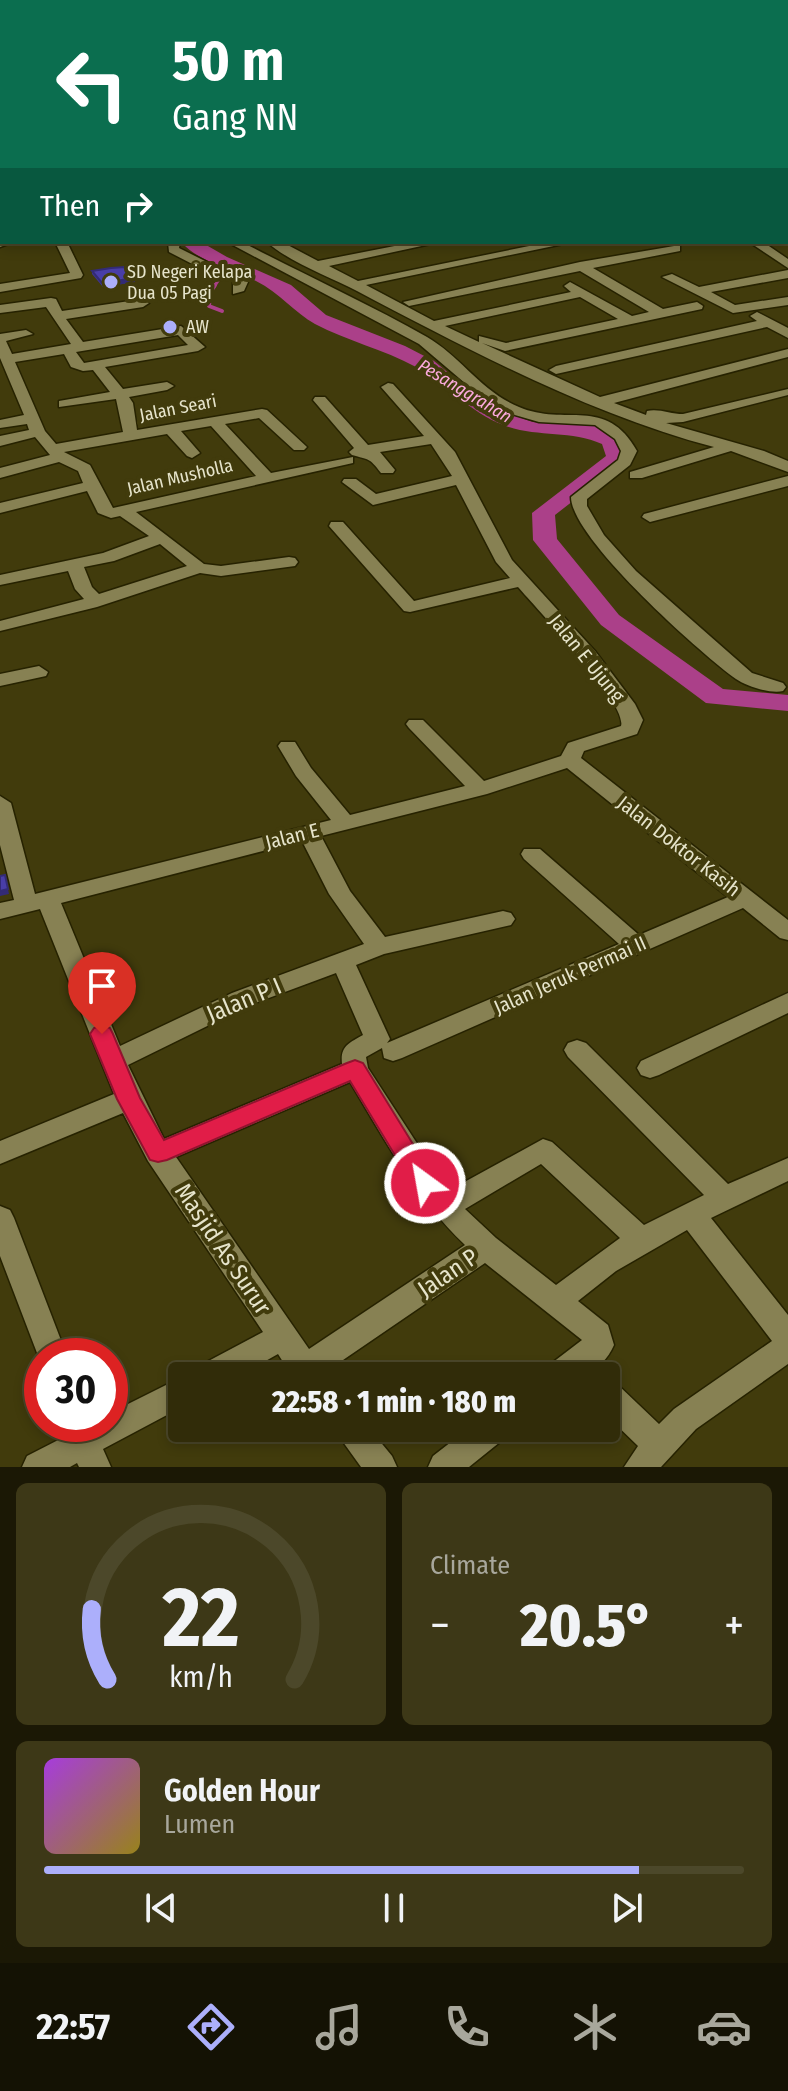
<!DOCTYPE html>
<meta charset="utf-8">
<style>
:root{--surface:#312c09;--page:#3d3817;--text:#f1f3f6;--muted:#a8a79c;--line:#4c482a;--accent:#acaffb}
body{margin:0;font-family:"Fira Sans Condensed",sans-serif;background:var(--page);color:var(--text);height:100vh;display:flex;flex-direction:column;font-size:30px;white-space:nowrap}
*{box-sizing:border-box;margin:0}
p{font-size:26px;color:var(--muted)}
.icon{flex:none;width:44px;height:44px;fill:none;stroke:currentColor;stroke-width:2;stroke-linecap:round;stroke-linejoin:round}
.map{position:relative;height:1467px;overflow:hidden}
.sheet{display:flex;flex-direction:column;gap:16px;padding:16px;background:#1b1805;flex:1}
.sheet>*{flex:none}
.guide{position:absolute;left:0px;top:0px;width:788px;height:244px;box-shadow:0 4px 12px #0003,0 0 0 2px var(--line);background:#0b6e4f;color:#fff;overflow:hidden}
.speed{position:absolute;left:24px;top:1338px;display:flex;gap:16px;font-size:40px;font-weight:700;text-align:center}
.speed>*{display:grid;place-content:center;width:104px;height:104px;border-radius:50%;background:var(--surface);box-shadow:0 4px 12px #0003,0 0 0 2px var(--line);line-height:1}
.speed .limit{border:12px solid #d22;background:#fff;color:#111}
.pin{position:absolute;display:grid;place-items:center;width:68px;height:68px;color:#fff;margin:-82px -34px;border-radius:50% 50% 50% 0;rotate:-45deg;box-shadow:0 0 8px #0007}
.pin .icon{rotate:45deg}
.me{position:absolute;width:88px;margin:-44px;rotate:328deg;stroke-linejoin:round;filter:drop-shadow(0 0 6px #0008)}
.turn{display:flex;align-items:center;gap:28px;height:168px;padding:0 40px;font-size:36px}
.turn .icon{width:104px;height:104px;stroke-width:2.5}
.turn b{display:block;font-size:56px;line-height:68px}
.then{display:flex;align-items:center;height:76px;padding:0 40px;background:#0003;gap:16px;font-size:30px}
.big{font-size:60px;font-weight:800;line-height:1.1}
.sheet .widget{flex:1;display:flex;flex-direction:column;justify-content:center;gap:12px;min-width:0;padding:0 28px;border-radius:12px;background:var(--page)}
.sheet .dial{align-items:center;gap:0}
.dial svg{height:208px;overflow:visible;fill:none;stroke:var(--line);stroke-width:7;stroke-linecap:round;text-anchor:middle}
.dial text{fill:var(--text);stroke:none}
.song{display:flex;align-items:center;gap:24px}
.cover{width:96px;height:96px;border-radius:12px;background:linear-gradient(135deg,hsl(280 70% 55%),hsl(50 70% 35%))}
.played{height:8px;border-radius:4px;background:linear-gradient(90deg,var(--accent) 85%,var(--line) 85%)}
.keys{display:flex;justify-content:space-around;direction:ltr}
.heat{display:flex;justify-content:space-between;align-items:center;font-size:44px;direction:ltr}
.sheet .tiles{flex:1;display:grid;gap:16px;grid-template-columns:1fr 1fr}
.widget:last-child{grid-column:span 2}
.trip{position:absolute;left:168px;top:1362px;width:452px;height:80px;border-radius:8px;background:var(--surface);box-shadow:0 4px 12px #0003,0 0 0 2px var(--line);font-weight:800;line-height:80px;text-align:center}
.dock{display:flex;height:128px;justify-content:space-around;align-items:center;background:#141204;color:var(--muted)}
.dock .icon{width:56px;height:56px}
.dock .selected{color:var(--accent)}
.dock b{font-size:36px;color:var(--text)}
.map>svg:first-child{display:block}
.lines{fill:none;stroke-linecap:round;stroke-linejoin:round}
.stream-far1{stroke:#ab4089;stroke-width:3}
.stream{stroke:#ab4089;stroke-width:4}
.river{fill:#ab4089;fill-rule:evenodd}
.minor-casing{stroke:#262200;stroke-width:3}
.major-casing{stroke:#262200;stroke-width:3}
.minor{fill:#878153;fill-rule:evenodd}
.major{fill:#568f8f;fill-rule:evenodd}
.wall{fill:#3f3590}
.shaded-wall{fill:#332b75}
.building{fill:#493ea7;stroke:#332b75;stroke-width:2}
.route{fill:#e11d48;stroke:#92132f;stroke-width:2}
.poi-dot{fill:#acaffb;stroke:#413b0c;stroke-width:3}
.labels{text-anchor:middle;dominant-baseline:central;stroke-width:8;stroke-linejoin:round;paint-order:stroke}
.far-poi-label{font-size:18px;fill:#e6e4cb;stroke:#413b0c;text-anchor:start}
.far-water-label{font-size:18px;font-style:italic;fill:#fba9dc;stroke:#413b0c}
.far-street-label{font-size:18px;fill:#e6e4cb;stroke:#413b0c}
.street-label{font-size:20px;fill:#e6e4cb;stroke:#413b0c}
.near-street-label{font-size:24px;fill:#e6e4cb;stroke:#413b0c}
</style>
<div class="map">
<svg width="788" height="1467" viewBox="0 0 788 1467">
<rect width="100%" height="100%" fill="#413b0c"/>
<g class="lines">
<path class="stream-far1" d="M214,287L229,264"/>
<path class="stream" d="M215,285L210,293L209,306L222,311"/>
<path class="river" d="M175,0H190L173,2Z
M2,59V67L0,68V60Z
M0,173H2V183H0Z
M181,242H201L227,257L291,285L326,315L405,346L434,361L463,385L510,414L533,422L589,424L620,435L628,458L555,515L557,539L619,615L723,689L788,695V711L706,703L601,625L533,540L532,513L606,456L602,444C568,429 531,439 496,422C466,408 443,382 416,367C383,349 347,341 315,324C295,313 280,293 256,281C231,268 200,263 181,242Z"/>
<defs>
<path id="minor" d="M0,0H9L10,2L2,3Z
M52,0H61L63,2H54Z
M305,0H314L315,2H306Z
M424,0H433L435,2H426Z
M741,0L754,2H741Z
M786,6H788V11H786Z
M786,30L788,31V37L786,36Z
M788,51V57L786,58V52Z
M2,55V61L0,62V56Z
M2,84V91L0,92V85Z
M786,90H788V96H786Z
M786,134H788V141H786Z
M0,158H2V165H0Z
M786,169H788V175H786Z
M786,206H788V212H786Z
M0,239L2,242H14L0,247Z
M55,242H67L83,275L81,278L0,292V284L70,273Z
M168,242H180L179,248L211,264L218,272L241,274L248,282L244,291L233,294V280L210,278L202,269L169,252Z
M227,242H242C303,274 367,303 427,337C460,356 482,392 519,407C565,427 606,395 637,451L630,465L587,499V506L604,535L636,571L752,673L783,683L786,687L783,691C770,694 746,686 736,679C700,653 571,538 571,497L618,460L621,451L615,439L595,425L539,422L505,412L479,395L419,344Z
M267,242H282L318,261L415,242H440L329,266L358,281L549,242H573L366,285L434,321L571,292L564,286L570,282L632,316L649,312L580,271L409,306L403,302L580,262L680,245V251L593,268L663,309L697,302L703,306L702,309L505,351L482,343L600,397L788,349V357L614,403L646,415L647,411C658,408 671,414 683,414L788,389V395L683,422L666,423L764,451L788,461V472L731,451L642,478H630V472L714,447C594,416 467,349 357,291C330,277 289,262 267,242ZM580,297L618,319L506,343L479,336V342L445,326Z
M749,242H763L788,259V268Z
M788,270V278L711,292L735,305L788,297V305L733,313L662,277L672,274L699,287Z
M51,298L56,299L62,311L143,299L149,303L143,307L66,319L83,342L181,326L205,347L198,351L105,367L123,389L167,382L174,386L167,390L129,397L133,403L137,430L262,409L267,410L307,447L304,450H294L259,418L225,424L271,473L353,457V463L136,512L204,564L221,566L289,557L295,558L298,562L295,566L221,576L200,573L97,607L0,631V621L84,599L75,589L68,571L0,585V575L103,553L149,536L120,516L111,518L98,513L87,491L0,513V503L83,483L78,471L59,462L0,478V468L50,455L35,437L0,446V436L29,430L27,424L0,428V420L24,415L0,358V334L26,330L33,334L6,341L12,354L71,344L46,307L0,313V305ZM178,335L188,345L84,363L76,352ZM64,354L71,367L83,371L93,370L110,392L59,401V407L116,399L123,432L56,444L45,431L15,362ZM211,426L256,476L113,508L90,465L64,452L167,434L187,456L192,458L200,453L181,431ZM160,544L187,566L99,594L92,587L84,567L114,561Z
M757,312L788,328V338L767,327L556,374L549,370L556,366L757,321L750,316Z
M388,383L393,384L455,452L512,560L595,651L635,704L643,720L637,734L584,751L581,758L788,920V940L780,938L743,908L402,1058L393,1061L384,1058L382,1048L366,1057L368,1068L448,1191L543,1139L552,1142L644,1225L704,1195L568,1057L564,1050L568,1043L577,1040L586,1043L728,1184L788,1158V1181L711,1218L788,1315V1364L696,1429L661,1467H624L638,1446L606,1415V1380L617,1384L659,1424L674,1409L772,1341L687,1230L616,1271L578,1301L608,1325L614,1345C600,1377 574,1376 544,1376L548,1366L582,1340L485,1263L324,1373L325,1376H292L278,1354L239,1376H195L199,1366L263,1332L148,1161L123,1113L0,1164V1141L114,1094L40,909L0,919V903L14,900L0,845V796L11,803L35,894L331,820L296,776L278,746L281,742H295L311,768L350,815L465,786L409,728L406,724L409,720H423L484,781L561,756L568,743L621,726C628,704 536,608 518,587L410,612L404,611L329,526L331,522H343L414,601L510,578L496,562L456,485L373,505L342,482L344,479H356L376,494L452,476L431,444L380,452L395,470L393,473H381C369,457 369,460 352,455L349,452L354,448L313,400L315,397H325L368,445L424,436L381,387ZM567,768L728,897L639,935L540,849H524L521,854L524,859L619,944L387,1043L390,1039L356,965L384,954L511,925L515,919L511,913L503,911L385,937L350,891L321,836L487,794ZM302,841L329,894L364,944L232,993L120,1046L61,903ZM336,973L363,1035C349,1043 340,1046 342,1064L164,1139L128,1065L250,1005ZM350,1082C386,1142 415,1197 465,1245L309,1349L176,1157ZM541,1164L620,1238L556,1285L496,1238L465,1209Z
M788,476V486L650,522L642,517L644,514Z
M39,666L48,672L46,676L0,686V674Z
M788,993V1013L659,1075L650,1078L641,1075L637,1068L641,1061Z
M0,1206L10,1210L14,1218L67,1356H42V1366L0,1256Z
M182,1377V1407L103,1449L111,1467H79L77,1463L70,1467H22L27,1456L66,1436L61,1424H110V1413Z
M333,1428H369L392,1456L397,1467H361Z
M469,1428H510L505,1438L469,1467H428L433,1456Z"/>
<path id="major" d="M590,0H605L606,2H591Z
M786,62L788,63V71L786,70Z"/>
</defs>
<use href="#minor" class="minor-casing"/>
<use href="#major" class="major-casing"/>
<use href="#minor" class="minor"/>
<use href="#major" class="major"/>
</g>
<path class="wall" d="M92,271L135,278V282L103,287L92,274Z"/>
<path class="shaded-wall" d="M135,278V282L103,287L102,283Z
M8,889L9,894L0,896V891Z"/>
<path class="building" d="M125,267L135,278L102,283L92,271L111,268Z
M5,875L8,889L0,891V876Z"/>
<path class="route" d="M102,1025L110,1028L113,1034L140,1098L164,1140L347,1063L355,1060L363,1063L437,1183L434,1190L425,1193L416,1190L350,1081L167,1160L158,1162L150,1160L117,1099L90,1034L94,1028Z"/>
<g class="poi-dot">
<circle cx="111" cy="282" r="8"/>
<circle cx="170" cy="327" r="8"/>
</g>
<g class="labels">
<g class="far-poi-label">
<text x="127" y="272">SD Negeri Kelapa<tspan x="127" dy="21">Dua 05 Pagi</tspan></text>
<text x="186" y="327">AW</text>
</g>
<g class="far-water-label">
<text transform="translate(465 391) rotate(31)">Pesanggrahan</text>
</g>
<g class="far-street-label">
<text transform="translate(178 408) rotate(-11)">Jalan Seari</text>
<text transform="translate(180 477) rotate(-13)">Jalan Musholla</text>
</g>
<g class="street-label">
<text transform="translate(587 658) rotate(51)">Jalan E Ujung</text>
<text transform="translate(292 836) rotate(-14)">Jalan E</text>
<text transform="translate(679 846) rotate(38)">Jalan Doktor Kasih</text>
<text transform="translate(570 975) rotate(-24)">Jalan Jeruk Permai II</text>
</g>
<g class="near-street-label">
<text transform="translate(244 1000) rotate(-23)">Jalan P I</text>
<text transform="translate(223 1249) rotate(56)">Masjid As Surur</text>
<text transform="translate(448 1273) rotate(-34)">Jalan P</text>
</g>
</g>
</svg>
<div class="speed"><div class="limit">30</div></div>
<div class="pin" style="left:102px;top:1034px;background:#d93025"><svg class="icon" aria-label="arrive" viewBox="0 0 24 24"><path d="M6 21V4h12l-3 4 3 4H6"/></svg></div>
<svg class="me" style="left:425px;top:1183px" viewBox="-20 -20 40 40"><circle r="17" fill="#e11d48" stroke="#fff" stroke-width="3"/><path d="M0-11L8 9 0 5-8 9z" fill="#fff"/></svg>
<div class="trip">22:58 · 1 min · 180 m</div>
<div class="guide">
<div class="turn"><svg class="icon" aria-label="left" viewBox="0 0 24 24"><path d="M17 20v-9H6M10 6l-5 5 5 5"/></svg><div><b>50 m</b>Gang NN</div></div>
<div class="then">Then<svg class="icon" aria-label="right" viewBox="0 0 24 24"><path d="M7 20v-9h11M14 6l5 5-5 5"/></svg></div>
</div>
</div>
<section class="sheet">
<div class="tiles">
<div class="widget dial"><svg viewBox="0 0 100 80">
<path d="M14 69A42 42 0 1 1 86 69"/>
<path d="M14 69A42 42 0 0 1 8 42" stroke="#acaffb"/>
<text x="50" y="56" font-size="32" font-weight="700">22</text>
<text x="50" y="72" font-size="11">km/h</text>
</svg></div>
<div class="widget"><p>Climate</p>
<div class="heat"><a>−</a><b class="big">20.5°</b><a>+</a></div>
</div>
<div class="widget">
<div class="song"><i class="cover"></i><div><b>Golden Hour</b><p>Lumen</p></div></div>
<div class="played"></div>
<div class="keys"><svg class="icon" aria-label="previous" viewBox="0 0 24 24"><path d="M18 5L8 12l10 7zM5 5v14"/></svg><svg class="icon" aria-label="pause" viewBox="0 0 24 24"><path d="M8 5v14M16 5v14"/></svg><svg class="icon" aria-label="next" viewBox="0 0 24 24"><path d="M6 5l10 7-10 7zM19 5v14"/></svg></div>
</div>
</div>
</section>
<nav class="dock">
<b>22:57</b>
<svg class="icon selected" aria-label="directions" viewBox="0 0 24 24"><path d="M12 3l9 9-9 9-9-9zM9 14v-3h6M13 9l2 2-2 2"/></svg>
<svg class="icon" aria-label="music" viewBox="0 0 24 24"><path d="M9 18V5l10-2v13"/><circle cx="6" cy="18" r="3"/><circle cx="16" cy="16" r="3"/></svg>
<svg class="icon" aria-label="phone" viewBox="0 0 24 24"><path d="M5 4h4l2 5-3 2q2 4 5 5l2-3 5 2v4C11 20 4 13 5 4z"/></svg>
<svg class="icon" aria-label="climate" viewBox="0 0 24 24"><path d="M12 3v18M4 7l16 10M4 17L20 7"/></svg>
<svg class="icon" aria-label="car" viewBox="0 0 24 24"><path d="M5 17H2v-5l4-1 3-4h7l3 4 3 1v5h-3M9 17h6M6 11h13"/><circle cx="7" cy="17" r="2"/><circle cx="17" cy="17" r="2"/></svg>
</nav>
